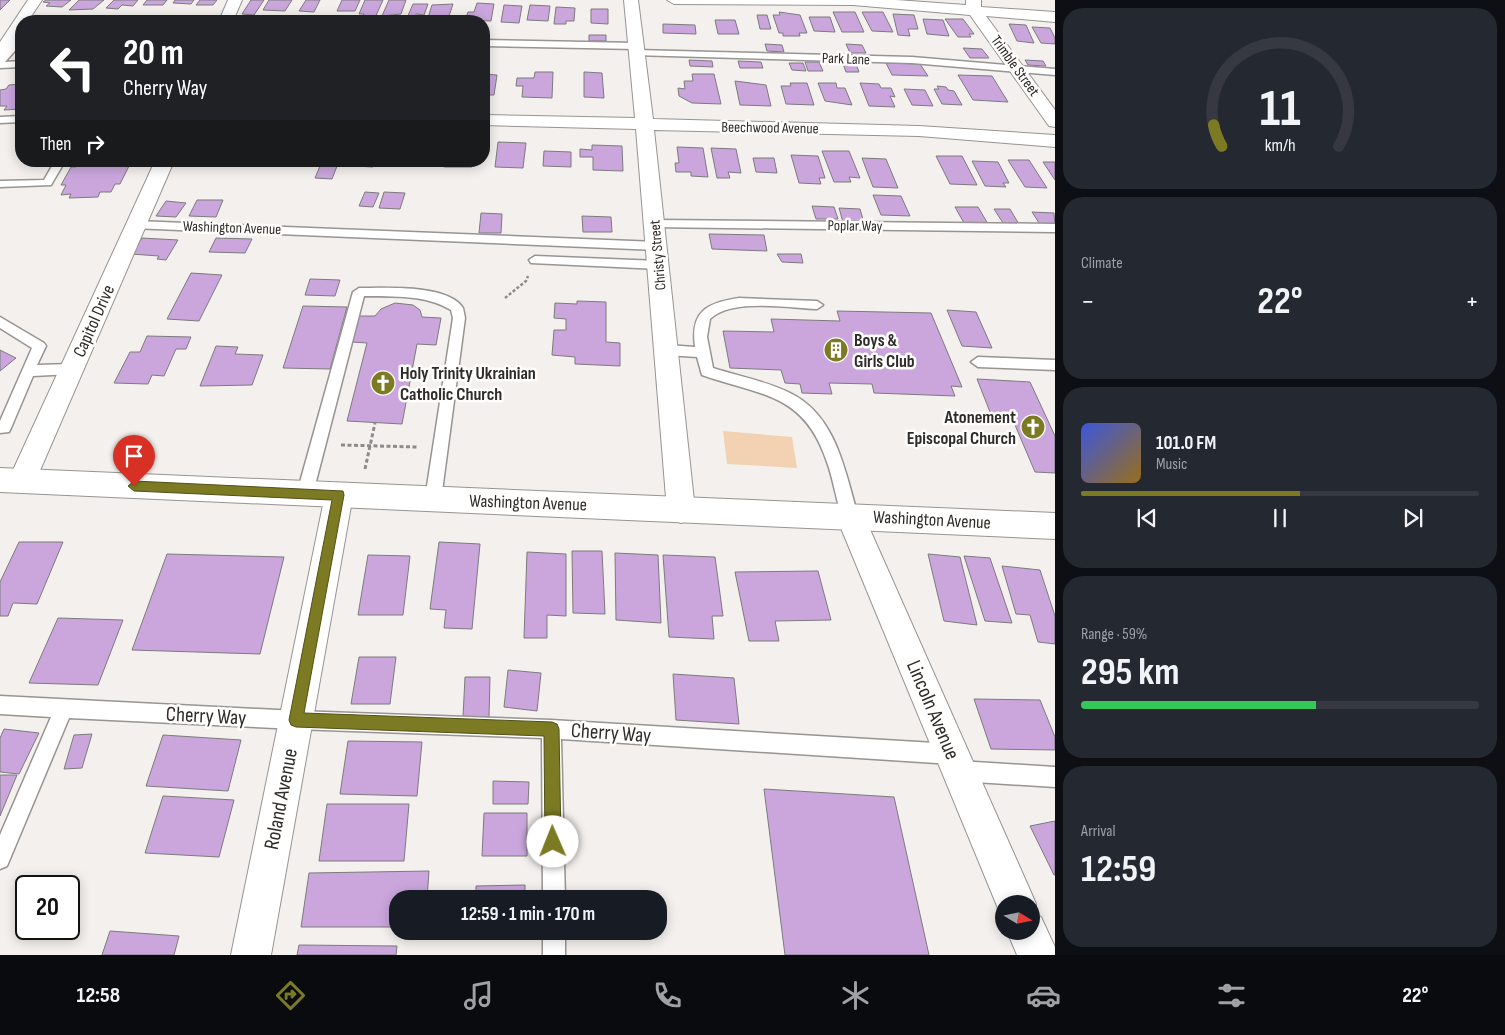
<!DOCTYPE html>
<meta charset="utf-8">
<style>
:root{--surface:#171b24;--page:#242831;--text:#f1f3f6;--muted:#9ea1a6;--line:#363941;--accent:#7c7b23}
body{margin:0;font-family:"Sofia Sans Condensed",sans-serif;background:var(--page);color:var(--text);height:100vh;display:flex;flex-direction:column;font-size:19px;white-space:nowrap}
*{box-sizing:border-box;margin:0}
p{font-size:16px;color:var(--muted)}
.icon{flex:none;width:28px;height:28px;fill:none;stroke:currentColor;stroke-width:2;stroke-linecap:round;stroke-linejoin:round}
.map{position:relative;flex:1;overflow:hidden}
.drawer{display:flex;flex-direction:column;gap:8px;padding:8px;background:#0d0f14;width:450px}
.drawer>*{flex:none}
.hud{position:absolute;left:15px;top:15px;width:475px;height:152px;border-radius:20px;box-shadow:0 2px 12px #0003;background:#202124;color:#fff;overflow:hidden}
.needle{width:32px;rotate:100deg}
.buttons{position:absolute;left:995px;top:895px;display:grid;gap:10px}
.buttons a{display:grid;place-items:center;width:45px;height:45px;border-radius:50%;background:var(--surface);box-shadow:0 2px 12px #0003;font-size:25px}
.speed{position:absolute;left:15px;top:875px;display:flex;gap:10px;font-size:25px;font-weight:700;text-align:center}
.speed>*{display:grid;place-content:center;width:65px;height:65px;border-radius:50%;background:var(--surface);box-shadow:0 2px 12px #0003;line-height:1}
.speed .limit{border:2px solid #111;border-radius:8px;background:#fff;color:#111}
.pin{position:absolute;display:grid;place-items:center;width:42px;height:42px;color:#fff;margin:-51px -21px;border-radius:50% 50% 50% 0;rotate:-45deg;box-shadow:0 0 5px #0007}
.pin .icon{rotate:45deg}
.me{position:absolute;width:55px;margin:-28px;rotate:359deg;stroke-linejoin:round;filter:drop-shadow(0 0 4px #0008)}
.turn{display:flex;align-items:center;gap:18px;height:105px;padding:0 25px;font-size:22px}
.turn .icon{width:65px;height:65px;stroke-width:2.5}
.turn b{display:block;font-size:35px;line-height:42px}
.then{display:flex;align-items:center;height:48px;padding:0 25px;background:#0003;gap:10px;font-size:19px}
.big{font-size:38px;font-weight:700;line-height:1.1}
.drawer .card{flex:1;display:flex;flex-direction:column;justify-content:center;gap:8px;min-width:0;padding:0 18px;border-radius:20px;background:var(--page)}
.drawer .dial{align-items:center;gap:0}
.dial svg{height:130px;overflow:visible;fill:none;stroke:var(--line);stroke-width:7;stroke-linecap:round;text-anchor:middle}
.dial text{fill:var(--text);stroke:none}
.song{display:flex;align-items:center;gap:15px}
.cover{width:60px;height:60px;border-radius:8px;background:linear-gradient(135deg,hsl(230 70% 55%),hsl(40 70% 35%))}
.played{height:5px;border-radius:2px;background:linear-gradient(90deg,var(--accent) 55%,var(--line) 55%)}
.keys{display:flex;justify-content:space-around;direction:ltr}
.heat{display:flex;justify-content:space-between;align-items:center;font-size:28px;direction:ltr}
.charge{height:8px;border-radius:4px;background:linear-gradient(90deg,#34c759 59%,var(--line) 0)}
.trip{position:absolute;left:389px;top:890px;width:278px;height:50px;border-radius:20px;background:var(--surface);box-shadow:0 2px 12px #0003;font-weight:700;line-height:50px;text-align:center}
.tabs{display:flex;height:80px;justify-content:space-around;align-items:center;background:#090b0e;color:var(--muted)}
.tabs .icon{width:35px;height:35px}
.tabs .selected{color:var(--accent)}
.tabs b{font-size:22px;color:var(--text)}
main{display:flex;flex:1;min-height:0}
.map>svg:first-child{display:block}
.green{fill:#f3d2b3}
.building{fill:#caa6dd;stroke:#7c7b7d}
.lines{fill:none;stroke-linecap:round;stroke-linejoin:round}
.service-casing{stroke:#979492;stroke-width:3}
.minor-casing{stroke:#979492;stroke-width:2}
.primary-casing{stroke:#979492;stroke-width:2}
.path-far1{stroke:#8e8c8a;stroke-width:2.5;stroke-dasharray:3 2;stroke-linecap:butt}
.path{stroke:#8e8c8a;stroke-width:3;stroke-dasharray:4 2.5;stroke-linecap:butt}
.service{fill:#fff;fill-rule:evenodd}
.minor{fill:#fff;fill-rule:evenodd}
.primary{fill:#fff;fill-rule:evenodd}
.route{fill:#7c7b23;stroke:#515017}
.labels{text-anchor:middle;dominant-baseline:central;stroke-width:5;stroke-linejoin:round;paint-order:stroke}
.far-street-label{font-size:15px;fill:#2d2c2b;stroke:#fffefd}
.street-label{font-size:18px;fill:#2d2c2b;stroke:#fffefd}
.poi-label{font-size:18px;font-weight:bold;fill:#2d2c2b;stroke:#fffefd;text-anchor:start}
.near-street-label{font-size:21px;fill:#2d2c2b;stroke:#fffefd}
</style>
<main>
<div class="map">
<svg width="1055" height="955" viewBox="0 0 1055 955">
<rect width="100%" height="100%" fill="#f3f0ed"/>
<path class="green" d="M723,431L792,437L797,468L727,464Z"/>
<path class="building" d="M0,0H10L0,10Z
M46,0H71L62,7L46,6L50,3L43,2Z
M79,0H104L93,9L69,10Z
M114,0H138L133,6L122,5L118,9L106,8Z
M147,0H167L163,5H143Z
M175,0H194L191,4L173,3Z
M200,0H217L213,5H196Z
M251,0H264L254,15L242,14Z
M269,0H292L285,11L263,10Z
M306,0H320L314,12L299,11Z
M342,0H360L355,11H337Z
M365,0H383L374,20H361L364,14H359Z
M389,0H406L401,14L382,16Z
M477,3L494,4L491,21L465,20L468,12H474Z
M413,4H428L424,15L416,14L415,18H407Z
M453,4L448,19L427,21L432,5Z
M504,5L522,6L519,23L501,22Z
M530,5L550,6L548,21L527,20Z
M556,7L575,8L574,21H566V24H554Z
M591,9H608V24L591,23Z
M779,12L800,15L807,33H799L800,36H783V33H779L773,15H780Z
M833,12H855L864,32H842Z
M862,12H883L893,32L872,31Z
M893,14L914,15L918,29H908L910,36L898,35Z
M757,15H767L771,29H760Z
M809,17H830L835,32L814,31Z
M923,19L943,20L949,36L927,34Z
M945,19H963L974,34H969L971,37H958Z
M715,20H735L739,34H718Z
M663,24L695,25L696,34L663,33Z
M1009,24L1026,25L1034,43L1017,41Z
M1032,27L1050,28L1055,38V44L1041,43Z
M589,35H606V41H589Z
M765,44L782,45L784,52L767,51Z
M846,44L862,45L866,53H850Z
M963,48L982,49L989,58H970Z
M689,60L712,61L713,67L690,66Z
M1025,60L1043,61L1046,66L1028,65Z
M738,61L761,62L763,68H740Z
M805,62H819L823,71H808Z
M789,63H803L806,71L792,70Z
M886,63L920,64L928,76L892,75Z
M843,64H856L859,72H846Z
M535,72H553L552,98L522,97L523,86H516L517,78H534Z
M584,72L602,73L604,98L584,97Z
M484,74L497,75L494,95H484Z
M692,74H714L721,104L692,103L679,96L678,88L685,89L684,81H693Z
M958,75L992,76L1008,102L973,100Z
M735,81L766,85L771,106L740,105Z
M790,83H807L814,105L786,104L781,86H791Z
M818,83H836L837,88H845L852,105L825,101Z
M860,83L879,84L881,88H891L895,97L890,96L895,107L869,106Z
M21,84V109L4,110L7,106H0V90L6,89L9,85Z
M937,86L946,87L948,90L954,91L962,105L942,104L934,89H939Z
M904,89L925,90L933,106L912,105Z
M498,142L526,143L523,168L495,167Z
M592,145L622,146L623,171L593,170V157H580V149L592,150Z
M677,147L703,148L708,177L691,176V172H676L675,163H679Z
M711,148L736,149L741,173L728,172L730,178H717Z
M544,151L571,152V167L543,166Z
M822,151H849L860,178L849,177L851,182H834Z
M791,155L818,156L825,178H819L821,184L799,183Z
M936,156H962L977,185L950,184Z
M753,158H774L777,173L756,172Z
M862,158L886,159L898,188L873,187Z
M1008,160H1029L1047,188L1025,187Z
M79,161H126L124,164H130L120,184H115L111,192H100L98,197L69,198L71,194L61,195L66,185H61L71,167H76Z
M315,161H339L332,179L315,178L320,166H313Z
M352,161H380L375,162L373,167L357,166L359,163Z
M399,161H435L434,165L398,164Z
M446,161H473L472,167H444Z
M972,161L998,162L1009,183H1003L1006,187L985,186Z
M1043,162H1055V180Z
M365,192L379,193L373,207L359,206Z
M384,192L405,193L400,209L379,208Z
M873,195L901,196L910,216L881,215Z
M197,200H223L216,217L189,216Z
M166,201L186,203L176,217L156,216Z
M812,206L834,207L838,219H816Z
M955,207H978L988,224L964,223Z
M839,208L860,209L864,223L843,222Z
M994,209H1010L1020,226H1005Z
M1032,212L1054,213L1055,227L1041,226Z
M481,213L502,214L501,233H479Z
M582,216L611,217L612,232H583Z
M709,234L764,235L767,251L712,249Z
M142,238L178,240L166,260L157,259L159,256L131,254Z
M216,238L252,239L245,253L209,252Z
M777,254H801L803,263L782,262Z
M191,273L222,275L199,321L167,319Z
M310,279L340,280L335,296L305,295Z
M577,301L606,302V342L620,343V366L575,364V357L552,355L554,330H566V319L554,318L555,303L577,304Z
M395,303L413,305L420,310L422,317L441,318L436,345L417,344L402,424L347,421L367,343L352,342L359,316H375L381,309Z
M303,306L347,307L330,369L283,368Z
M947,310L976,312L992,348L962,346Z
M837,311L931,313L962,387L951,386L955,396L874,393L872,384L829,383L832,394L802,393L800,384L785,383L781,370L730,368L723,331L774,332L771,319L840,321Z
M147,336L191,337L186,349H176L164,376L152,375L148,384L114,383L130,352H140Z
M216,346L238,347L235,354L263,355L252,385L200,386Z
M0,350L16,358L0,371Z
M977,379L1030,382L1055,436V473L1035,472L1012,418L992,417Z
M19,542H63L37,604L13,603L8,616H0V582Z
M439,542L480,544L472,629L444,628L446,610L430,609Z
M572,551H602L605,614L573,613Z
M527,552L566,554V616L547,615V638H524Z
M615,553L658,555L661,623L616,620Z
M167,554L284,557L260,654L132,650Z
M928,554L960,557L977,625L944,621Z
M368,555L410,556L403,615H358Z
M663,555L715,557L723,616H712L714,639L669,637Z
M964,556L990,558L1012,623L985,621Z
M1002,566L1040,570L1055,616V644L1038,642L1030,615L1016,614Z
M818,571L831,620L775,621L779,641H749L735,572Z
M58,618L123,620L98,685L29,683Z
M359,657H396L390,704H351Z
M508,670L541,673L537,711L504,707Z
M673,674L734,678L739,724L676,720Z
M465,677H490L489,717H463Z
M974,699L1040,700L1055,737V750L991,749Z
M4,729L39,733L19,774L0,772V738Z
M92,734L82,768L64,769L74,735Z
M163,735L241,740L228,791L146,786Z
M348,741L422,742L417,796L340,794Z
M0,775H17L0,816Z
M493,781L529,782L528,804H493Z
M764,789L894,797L929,955H785Z
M163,796L234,800L219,857L145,853Z
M327,804H409L404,861H319Z
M484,813H527V856H482Z
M1055,821V875H1054L1030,826Z
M429,871L427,899H398V927H301L309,873Z
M525,885V899H476V886Z
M110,931L179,936L174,955H102Z
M299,945L397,946L396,955H297Z"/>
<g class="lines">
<defs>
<path id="service" d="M17,38H21V44L5,62L21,61V67L0,68V57Z
M484,40L636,43L640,46L636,49L484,46Z
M636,50L912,57L1055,69V75L912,63L633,55V51Z
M21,116V122L0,123V117Z
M55,161H65L51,185L0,187V181L44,180Z
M655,220L1055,224V232L651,227V221Z
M136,221L657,242L663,246L657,250L132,228V222Z
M535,256L659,261L665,265L659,269L531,263L529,260Z
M359,288C384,288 448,284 463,308L465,318L441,499L438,504L433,506L428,504L425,499L453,318L451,310C424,294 394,297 364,296L313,493L310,498L305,500L300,498L297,493L353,292Z
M739,298L817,301L823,305L817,309C788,308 731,298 710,319L707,337L713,368C738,376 766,381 790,393C836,415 845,471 858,516L856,521L850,523L844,521C836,502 834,481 827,462C804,393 762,396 702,375L697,357L667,355L660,350L667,345L695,347C690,311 707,303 739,298Z
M0,317L44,343L46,346L37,365L72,364L79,369L72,374L33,376L11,428L9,432L0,433V421L32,348L0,328Z
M978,357L1055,360V370L978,367L971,362Z
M0,696L296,711L551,720L952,744L959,747L962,754L959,761L952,764L561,739L565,899H543L542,738L296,729L69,718L7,866L0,869V835L51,717L0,714Z
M959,761L1055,767V787L959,781L952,778L949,771L952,764Z
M543,931H565V955H543Z"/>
<path id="minor" d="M28,0H42L28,21H21V33L6,57L0,59V42Z
M228,0H242L233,21H219Z
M624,0H638L653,119L919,126L1055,135V147L919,136L654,130L695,510L691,519L681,523L671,519L667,510L636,129L484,125V115L635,118Z
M667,0H896L966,5V0H981V7L1055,12V22L986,16L1055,110V127L1049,126L970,15L853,5L674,4Z
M155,161H174L32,489L22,493L12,489L8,481Z
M339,483L349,486L353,495L271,955H231L325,495L329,486Z
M850,503L860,507L864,516L1030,890L1036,904L1032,913L1041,917L1055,947V955H1017L1007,931H1031V904H1004L1002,918L836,516L840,507Z"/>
<path id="primary" d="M0,468L1055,513V539L0,492Z"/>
</defs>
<use href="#service" class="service-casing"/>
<use href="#minor" class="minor-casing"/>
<use href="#primary" class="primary-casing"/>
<path class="path-far1" d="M505,298L526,281L528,276"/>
<path class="path" d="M341,445L417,447
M365,469L375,423"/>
<use href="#service" class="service"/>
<use href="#minor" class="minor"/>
<use href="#primary" class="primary"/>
</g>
<path class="route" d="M134,481L343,491L344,495L304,713L552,722L557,724L559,729L561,842L558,848L553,850L547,848L545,842L544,736L296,727L291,725L289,720L332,500L134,491L128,486Z"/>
<defs>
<symbol id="building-disc" viewBox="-11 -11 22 22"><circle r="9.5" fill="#7c7b23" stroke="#fffefd"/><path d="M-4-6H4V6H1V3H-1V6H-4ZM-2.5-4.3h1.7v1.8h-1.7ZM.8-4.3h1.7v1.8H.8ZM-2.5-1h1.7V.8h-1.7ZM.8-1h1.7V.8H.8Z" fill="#fff"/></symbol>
<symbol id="church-disc" viewBox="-11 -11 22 22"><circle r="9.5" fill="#7c7b23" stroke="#fffefd"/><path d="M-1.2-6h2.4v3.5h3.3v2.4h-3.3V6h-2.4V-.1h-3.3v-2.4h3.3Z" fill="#fff"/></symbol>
</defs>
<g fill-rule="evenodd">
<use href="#building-disc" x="822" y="336" width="28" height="28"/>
<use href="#church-disc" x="369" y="369" width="28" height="28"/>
<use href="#church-disc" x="1019" y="413" width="28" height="28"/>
</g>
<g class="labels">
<g class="far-street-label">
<text transform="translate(846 59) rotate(2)">Park Lane</text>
<text transform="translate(1015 66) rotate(54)">Trimble Street</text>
<text transform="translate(770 128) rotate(1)">Beechwood Avenue</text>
<text transform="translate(855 226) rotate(1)">Poplar Way</text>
<text transform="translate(232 228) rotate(2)">Washington Avenue</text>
<text transform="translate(658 255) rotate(-95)">Christy Street</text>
</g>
<g class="street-label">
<text transform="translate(94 321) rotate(-66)">Capitol Drive</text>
<text transform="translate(528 503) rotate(2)">Washington Avenue</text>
<text transform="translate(932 520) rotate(3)">Washington Avenue</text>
</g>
<g class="poi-label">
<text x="854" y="340">Boys &amp;<tspan x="854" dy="21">Girls Club</tspan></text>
<text x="400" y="373">Holy Trinity Ukrainian<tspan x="400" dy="21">Catholic Church</tspan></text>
<text x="1016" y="417" text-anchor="end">Atonement<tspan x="1016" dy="21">Episcopal Church</tspan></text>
</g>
<g class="near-street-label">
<text transform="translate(933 710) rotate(67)">Lincoln Avenue</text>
<text transform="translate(206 716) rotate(3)">Cherry Way</text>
<text transform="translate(611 733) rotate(4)">Cherry Way</text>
<text transform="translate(281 799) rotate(-79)">Roland Avenue</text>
</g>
</g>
</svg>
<div class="buttons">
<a><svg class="needle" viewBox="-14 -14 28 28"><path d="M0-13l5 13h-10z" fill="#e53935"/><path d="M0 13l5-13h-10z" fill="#9ea1a6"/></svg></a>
</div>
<div class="speed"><div class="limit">20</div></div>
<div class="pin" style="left:134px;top:486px;background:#d93025"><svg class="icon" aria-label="arrive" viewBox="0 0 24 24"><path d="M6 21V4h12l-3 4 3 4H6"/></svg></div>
<svg class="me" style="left:553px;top:842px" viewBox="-20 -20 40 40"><circle r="19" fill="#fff"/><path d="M0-13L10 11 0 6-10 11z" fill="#7c7b23"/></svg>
<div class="trip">12:59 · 1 min · 170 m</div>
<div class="hud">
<div class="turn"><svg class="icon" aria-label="left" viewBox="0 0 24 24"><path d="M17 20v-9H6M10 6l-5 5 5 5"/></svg><div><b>20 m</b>Cherry Way</div></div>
<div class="then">Then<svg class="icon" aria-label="right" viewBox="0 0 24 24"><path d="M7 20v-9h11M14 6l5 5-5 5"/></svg></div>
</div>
</div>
<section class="drawer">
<div class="card dial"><svg viewBox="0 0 100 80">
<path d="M14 69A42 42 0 1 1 86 69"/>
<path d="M14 69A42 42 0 0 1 9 56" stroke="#7c7b23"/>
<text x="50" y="56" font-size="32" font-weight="700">11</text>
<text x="50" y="72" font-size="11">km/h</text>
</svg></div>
<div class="card"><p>Climate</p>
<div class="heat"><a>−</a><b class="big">22°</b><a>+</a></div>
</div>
<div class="card">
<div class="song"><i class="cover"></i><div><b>101.0 FM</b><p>Music</p></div></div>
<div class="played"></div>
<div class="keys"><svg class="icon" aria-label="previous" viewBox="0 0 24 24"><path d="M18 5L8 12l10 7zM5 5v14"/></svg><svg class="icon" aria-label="pause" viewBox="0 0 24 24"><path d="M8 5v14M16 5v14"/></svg><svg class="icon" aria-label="next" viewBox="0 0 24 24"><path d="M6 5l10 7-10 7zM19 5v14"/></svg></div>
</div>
<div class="card"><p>Range · 59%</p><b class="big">295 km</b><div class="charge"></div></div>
<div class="card"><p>Arrival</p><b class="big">12:59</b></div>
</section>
</main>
<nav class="tabs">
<b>12:58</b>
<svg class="icon selected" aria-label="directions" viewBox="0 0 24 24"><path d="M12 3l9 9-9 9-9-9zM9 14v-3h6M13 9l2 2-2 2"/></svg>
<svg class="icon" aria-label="music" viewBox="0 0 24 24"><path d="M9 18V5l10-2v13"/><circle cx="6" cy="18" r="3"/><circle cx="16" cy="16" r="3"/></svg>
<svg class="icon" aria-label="phone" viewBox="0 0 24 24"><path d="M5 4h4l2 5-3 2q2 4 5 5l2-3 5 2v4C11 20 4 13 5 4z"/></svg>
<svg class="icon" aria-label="climate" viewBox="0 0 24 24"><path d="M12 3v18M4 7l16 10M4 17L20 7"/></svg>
<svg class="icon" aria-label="car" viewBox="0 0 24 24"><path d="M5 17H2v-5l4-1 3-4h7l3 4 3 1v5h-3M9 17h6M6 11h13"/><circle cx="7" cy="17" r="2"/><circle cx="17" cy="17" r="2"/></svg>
<svg class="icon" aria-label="filters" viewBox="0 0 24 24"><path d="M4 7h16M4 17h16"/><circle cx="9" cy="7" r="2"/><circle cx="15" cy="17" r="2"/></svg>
<b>22°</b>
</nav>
